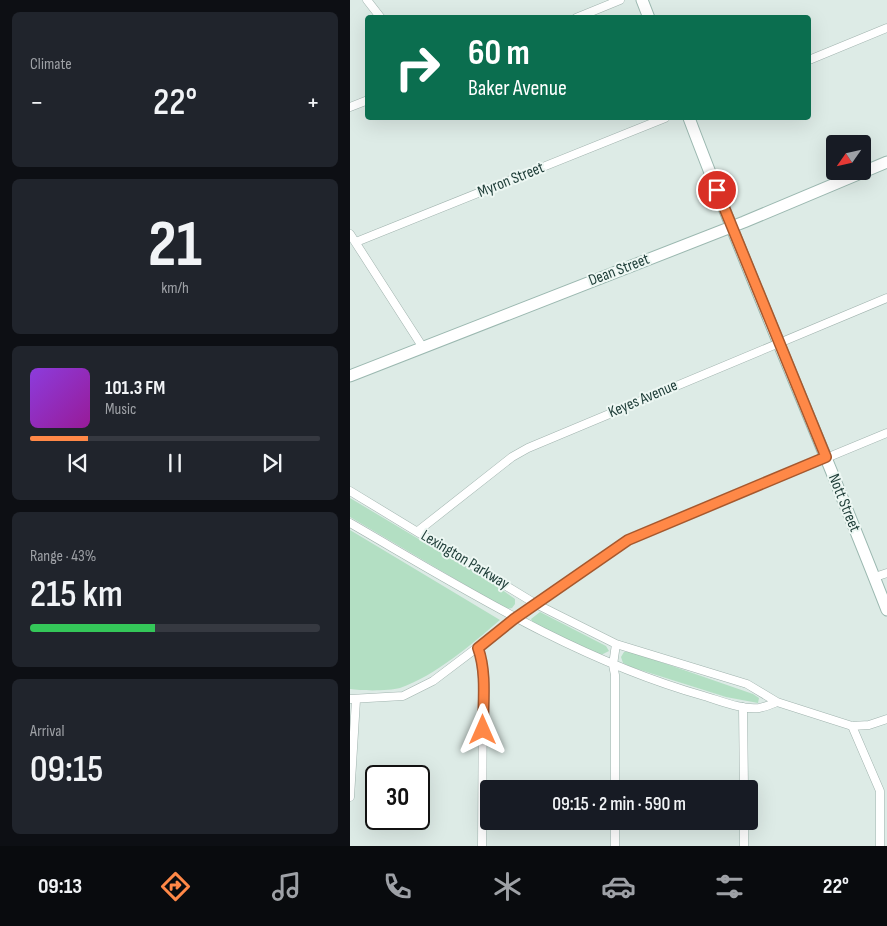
<!DOCTYPE html>
<meta charset="utf-8">
<style>
:root{--surface:#171b24;--page:#20242c;--text:#f1f3f6;--muted:#9ea1a6;--line:#363941;--accent:#ff8847}
body{margin:0;font-family:"Sofia Sans Condensed",sans-serif;background:var(--page);color:var(--text);height:100vh;display:flex;flex-direction:column;font-size:19px;white-space:nowrap}
*{box-sizing:border-box;margin:0}
p{font-size:16px;color:var(--muted)}
.icon{flex:none;width:28px;height:28px;fill:none;stroke:currentColor;stroke-width:2;stroke-linecap:round;stroke-linejoin:round}
.map{position:relative;flex:1;overflow:hidden}
.side{display:flex;flex-direction:column;gap:12px;padding:12px;background:#0d0f14;width:350px}
.side>*{flex:none}
.top-card{position:absolute;left:15px;top:15px;width:446px;height:105px;border-radius:5px;box-shadow:0 5px 20px #0002;background:#0b6e4f;color:#fff;overflow:hidden}
.needle{width:32px;rotate:236deg}
.buttons{position:absolute;left:476px;top:135px;display:grid;gap:10px}
.buttons a{display:grid;place-items:center;width:45px;height:45px;border-radius:5px;background:var(--surface);box-shadow:0 5px 20px #0002;font-size:25px}
.speed{position:absolute;left:15px;top:765px;display:flex;gap:10px;font-size:25px;font-weight:700;text-align:center}
.speed>*{display:grid;place-content:center;width:65px;height:65px;border-radius:50%;background:var(--surface);box-shadow:0 5px 20px #0002;line-height:1}
.speed .limit{border:2px solid #111;border-radius:8px;background:#fff;color:#111}
.pin{position:absolute;display:grid;place-items:center;width:42px;height:42px;color:#fff;margin:-21px;border:2px solid #fff;border-radius:50%;box-shadow:0 1px 5px #0007}
.me{position:absolute;width:55px;margin:-28px;rotate:0deg;stroke-linejoin:round;filter:drop-shadow(0 0 4px #0008)}
.turn{display:flex;align-items:center;gap:18px;height:105px;padding:0 20px;font-size:22px}
.turn .icon{width:65px;height:65px;stroke-width:2.5}
.turn b{display:block;font-size:35px;line-height:42px}
.big{font-size:38px;font-weight:600;line-height:1.1}
.side .tile{flex:1;display:flex;flex-direction:column;justify-content:center;gap:8px;min-width:0;padding:0 18px;border-radius:8px;background:var(--page)}
.side .dial{align-items:center;gap:0}
.dial b{font-size:65px;line-height:1}
.song{display:flex;align-items:center;gap:15px}
.cover{width:60px;height:60px;border-radius:8px;background:linear-gradient(135deg,hsl(270 70% 55%),hsl(300 70% 35%))}
.played{height:5px;border-radius:2px;background:linear-gradient(90deg,var(--accent) 20%,var(--line) 20%)}
.keys{display:flex;justify-content:space-around;direction:ltr}
.heat{display:flex;justify-content:space-between;align-items:center;font-size:28px;direction:ltr}
.charge{height:8px;border-radius:4px;background:linear-gradient(90deg,#34c759 43%,var(--line) 0)}
.trip{position:absolute;left:130px;top:780px;width:278px;height:50px;border-radius:5px;background:var(--surface);box-shadow:0 5px 20px #0002;font-weight:600;line-height:50px;text-align:center}
.tab-bar{display:flex;height:80px;justify-content:space-around;align-items:center;background:#090b0e;color:var(--muted)}
.tab-bar .icon{width:35px;height:35px}
.tab-bar .on{color:var(--accent)}
.tab-bar b{font-size:22px;color:var(--text)}
main{display:flex;flex:1;min-height:0}
.map>svg:first-child{display:block}
.green{fill:#b3dfc3}
.lines{fill:none;stroke-linecap:round;stroke-linejoin:round}
.street-casing{stroke:#a0b3ae;stroke-width:9}
.secondary-casing{stroke:#9bb8b0;stroke-width:13}
.street{stroke:#fff;stroke-width:8}
.secondary{stroke:#fff;stroke-width:11}
.route-casing{stroke:#a6582e;stroke-width:12}
.route{stroke:#ff8847;stroke-width:9}
.labels{text-anchor:middle;dominant-baseline:central;stroke-width:4;stroke-linejoin:round;paint-order:stroke}
.street-label{font-size:16px;fill:#1d3c37;stroke:#edf7f3}
</style>
<main>
<section class="side">
<div class="tile"><p>Climate</p>
<div class="heat"><a>−</a><b class="big">22°</b><a>+</a></div>
</div>
<div class="tile dial"><b>21</b><p>km/h</p></div>
<div class="tile">
<div class="song"><i class="cover"></i><div><b>101.3 FM</b><p>Music</p></div></div>
<div class="played"></div>
<div class="keys"><svg class="icon" aria-label="previous" viewBox="0 0 24 24"><path d="M18 5L8 12l10 7zM5 5v14"/></svg><svg class="icon" aria-label="pause" viewBox="0 0 24 24"><path d="M8 5v14M16 5v14"/></svg><svg class="icon" aria-label="next" viewBox="0 0 24 24"><path d="M6 5l10 7-10 7zM19 5v14"/></svg></div>
</div>
<div class="tile"><p>Range · 43%</p><b class="big">215 km</b><div class="charge"></div></div>
<div class="tile"><p>Arrival</p><b class="big">09:15</b></div>
</section>
<div class="map">
<svg width="537" height="846" viewBox="0 0 537 846">
<rect width="100%" height="100%" fill="#ddebe6"/>
<path class="green" d="M0,498L144,584L165,599V604L162,608L156,609L0,517Z
M0,530L150,620C122,644 85,676 50,688C39,691 12,691 0,689Z
M190,612L256,646L259,651L251,655L183,623L181,619Z
M279,651L403,694L409,698L408,703L376,697L281,667L273,663L271,657L274,652Z"/>
<g class="lines">
<defs>
<path id="street" d="M17,0L31,18
M226,18L270,0
M459,60L537,28
M0,107L18,100
M0,234L72,346
M6,242L315,118
M0,491L186,604L266,644L397,684L427,702L502,726L519,725L537,719
M0,523C114,589 226,660 354,696C371,701 392,710 409,708C415,707 422,704 427,702
M68,531L162,457L178,448L537,298
M525,577L537,573
M128,648L131,658L133,683L132,846
M0,699L53,696L83,681L165,619L278,540L537,433
M393,707L394,789
M502,726L530,791V846
M265,789V675L263,665L266,644
M0,797L6,700
M265,821V846
M394,821V846"/>
<path id="secondary" d="M292,0L299,18
M339,118C401,283 473,445 537,610
M0,376L394,222L537,162"/>
</defs>
<use href="#street" class="street-casing"/>
<use href="#secondary" class="secondary-casing"/>
<use href="#street" class="street"/>
<use href="#secondary" class="secondary"/>
</g>
<g class="lines">
<defs>
<path id="route" d="M133,730C133,703 137,673 128,648L164,619L278,540L476,457L367,190"/>
</defs>
<use href="#route" class="route-casing"/>
<use href="#route" class="route"/>
</g>
<g class="labels">
<g class="street-label">
<text transform="translate(161 180) rotate(-22)">Myron Street</text>
<text transform="translate(269 270) rotate(-21)">Dean Street</text>
<text transform="translate(293 399) rotate(-23)">Keyes Avenue</text>
<text transform="translate(494 503) rotate(68)">Nott Street</text>
<text transform="translate(115 560) rotate(31)">Lexington Parkway</text>
</g>
</g>
</svg>
<div class="buttons">
<a><svg class="needle" viewBox="-14 -14 28 28"><path d="M0-13l5 13h-10z" fill="#e53935"/><path d="M0 13l5-13h-10z" fill="#9ea1a6"/></svg></a>
</div>
<div class="speed"><div class="limit">30</div></div>
<div class="pin" style="left:367px;top:190px;background:#d93025"><svg class="icon" aria-label="arrive" viewBox="0 0 24 24"><path d="M6 21V4h12l-3 4 3 4H6"/></svg></div>
<svg class="me" style="left:133px;top:730px" viewBox="-20 -20 40 40"><path d="M0-17L14 15 0 8-14 15z" fill="#ff8847" stroke="#fff" stroke-width="4"/></svg>
<div class="trip">09:15 · 2 min · 590 m</div>
<div class="top-card">
<div class="turn"><svg class="icon" aria-label="right" viewBox="0 0 24 24"><path d="M7 20v-9h11M14 6l5 5-5 5"/></svg><div><b>60 m</b>Baker Avenue</div></div>
</div>
</div>
</main>
<nav class="tab-bar">
<b>09:13</b>
<svg class="icon on" aria-label="directions" viewBox="0 0 24 24"><path d="M12 3l9 9-9 9-9-9zM9 14v-3h6M13 9l2 2-2 2"/></svg>
<svg class="icon" aria-label="music" viewBox="0 0 24 24"><path d="M9 18V5l10-2v13"/><circle cx="6" cy="18" r="3"/><circle cx="16" cy="16" r="3"/></svg>
<svg class="icon" aria-label="phone" viewBox="0 0 24 24"><path d="M5 4h4l2 5-3 2q2 4 5 5l2-3 5 2v4C11 20 4 13 5 4z"/></svg>
<svg class="icon" aria-label="climate" viewBox="0 0 24 24"><path d="M12 3v18M4 7l16 10M4 17L20 7"/></svg>
<svg class="icon" aria-label="car" viewBox="0 0 24 24"><path d="M5 17H2v-5l4-1 3-4h7l3 4 3 1v5h-3M9 17h6M6 11h13"/><circle cx="7" cy="17" r="2"/><circle cx="17" cy="17" r="2"/></svg>
<svg class="icon" aria-label="filters" viewBox="0 0 24 24"><path d="M4 7h16M4 17h16"/><circle cx="9" cy="7" r="2"/><circle cx="15" cy="17" r="2"/></svg>
<b>22°</b>
</nav>
